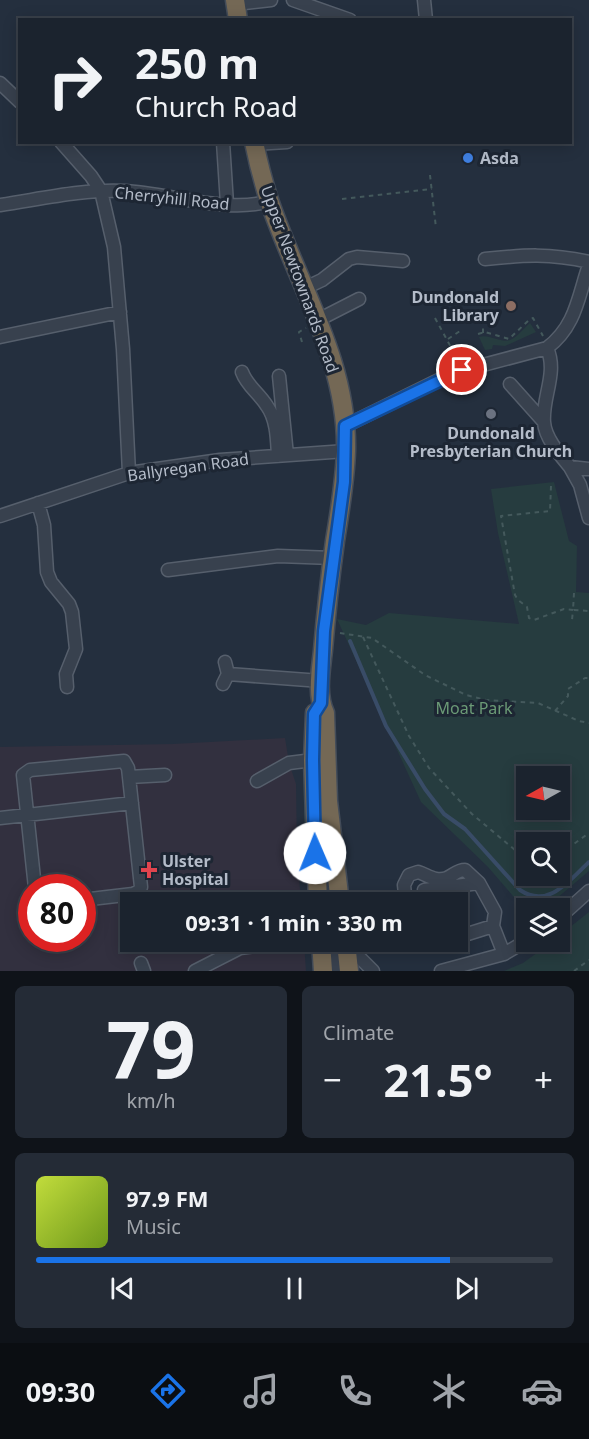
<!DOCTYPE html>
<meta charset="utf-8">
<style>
:root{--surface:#1b232e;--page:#242b36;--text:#f1f3f6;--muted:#a0a4aa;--line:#39404a;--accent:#1a73e8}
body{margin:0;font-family:"Noto Sans",sans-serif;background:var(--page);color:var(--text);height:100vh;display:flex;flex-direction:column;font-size:22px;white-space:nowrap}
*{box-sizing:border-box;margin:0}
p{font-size:20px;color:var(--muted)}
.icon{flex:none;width:33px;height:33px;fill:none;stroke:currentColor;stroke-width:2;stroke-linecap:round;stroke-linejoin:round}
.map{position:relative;height:971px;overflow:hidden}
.drawer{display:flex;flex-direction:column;gap:15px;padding:15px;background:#0f1319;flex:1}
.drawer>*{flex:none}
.guide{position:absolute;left:18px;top:18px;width:554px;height:126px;border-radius:0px;box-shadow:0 3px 15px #0003,0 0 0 2px var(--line);background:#1b232e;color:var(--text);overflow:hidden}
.needle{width:39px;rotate:262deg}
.fabs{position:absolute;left:516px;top:766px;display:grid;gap:12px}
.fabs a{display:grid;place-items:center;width:54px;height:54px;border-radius:0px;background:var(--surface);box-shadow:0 3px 15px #0003,0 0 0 2px var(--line);font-size:30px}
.speed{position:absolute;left:18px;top:874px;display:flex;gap:12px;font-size:30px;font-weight:700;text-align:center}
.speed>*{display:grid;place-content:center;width:78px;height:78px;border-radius:50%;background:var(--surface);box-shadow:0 3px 15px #0003,0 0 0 2px var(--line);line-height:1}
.speed .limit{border:9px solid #d22;background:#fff;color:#111}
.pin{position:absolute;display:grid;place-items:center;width:51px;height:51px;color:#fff;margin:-26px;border:3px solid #fff;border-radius:50%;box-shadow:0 2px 6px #0007}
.me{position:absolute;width:66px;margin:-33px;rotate:359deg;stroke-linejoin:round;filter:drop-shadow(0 0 4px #0008)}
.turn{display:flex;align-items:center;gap:21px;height:126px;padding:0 18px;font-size:27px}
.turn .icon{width:78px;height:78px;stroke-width:2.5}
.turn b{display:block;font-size:42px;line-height:51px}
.big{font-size:45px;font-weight:700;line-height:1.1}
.drawer .card{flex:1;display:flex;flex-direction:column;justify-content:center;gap:9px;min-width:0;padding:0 21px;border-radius:9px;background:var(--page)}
.drawer .dial{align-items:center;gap:0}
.dial b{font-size:78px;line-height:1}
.song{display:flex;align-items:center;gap:18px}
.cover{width:72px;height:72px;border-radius:9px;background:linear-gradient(135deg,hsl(70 70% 55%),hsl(80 70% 35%))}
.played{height:6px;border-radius:3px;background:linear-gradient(90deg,var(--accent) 80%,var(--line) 80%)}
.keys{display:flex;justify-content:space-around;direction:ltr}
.heat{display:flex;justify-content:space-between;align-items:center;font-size:33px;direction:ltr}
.drawer .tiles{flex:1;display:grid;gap:15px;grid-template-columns:1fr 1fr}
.card:last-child{grid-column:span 2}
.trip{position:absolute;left:120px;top:892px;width:348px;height:60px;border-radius:0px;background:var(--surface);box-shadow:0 3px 15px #0003,0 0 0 2px var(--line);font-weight:700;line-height:60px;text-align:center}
.tabs{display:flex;height:96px;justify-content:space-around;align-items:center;background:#0b0e12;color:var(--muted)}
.tabs .icon{width:42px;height:42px}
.tabs .on{color:var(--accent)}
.tabs b{font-size:27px;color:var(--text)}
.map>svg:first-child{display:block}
.medical{fill:#32303f;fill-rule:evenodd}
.green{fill:#263c3f;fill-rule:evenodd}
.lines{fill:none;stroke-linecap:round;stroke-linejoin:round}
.stream{stroke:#394c67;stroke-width:4}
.minor-casing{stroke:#565f6c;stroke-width:15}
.highway-casing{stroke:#434c59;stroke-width:21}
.path{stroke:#44595c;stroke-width:2;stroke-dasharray:4.5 4.5;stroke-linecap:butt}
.minor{stroke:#38414e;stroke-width:12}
.highway{stroke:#746855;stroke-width:18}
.route-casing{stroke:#114b97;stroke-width:15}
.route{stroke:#1a73e8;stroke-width:10}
.shop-dot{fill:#3f7fe0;stroke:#1d2633;stroke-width:2}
.education-dot{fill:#8d6e63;stroke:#1d2633;stroke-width:2}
.worship-dot{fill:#6b7280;stroke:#1d2633;stroke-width:2}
.health-dot{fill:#e0444e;stroke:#1d2633;stroke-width:2}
.labels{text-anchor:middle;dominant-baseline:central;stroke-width:6;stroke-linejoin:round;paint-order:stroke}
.poi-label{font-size:16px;font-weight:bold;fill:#b4bcc9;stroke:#1d2633;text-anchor:start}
.street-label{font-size:16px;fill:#b4bcc9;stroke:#1d2633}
.park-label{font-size:16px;fill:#6b9a76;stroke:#1d2633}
</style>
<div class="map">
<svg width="589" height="971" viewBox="0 0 589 971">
<rect width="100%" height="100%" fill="#242f3e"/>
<path class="medical" d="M285,738L289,763L296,784L297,851L301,903H130V942H304L306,971H0V747L173,744ZM32,888H82V939H32Z"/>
<path class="green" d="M530,323L536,332L505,346L493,345L492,349L485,350L479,337C489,333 503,345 512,339C518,336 524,328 530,323Z
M554,482L569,541L577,546L576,592L589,593V871L544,909H526V911L488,867L421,802L337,619L366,625L389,613L519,624L498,533L491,489ZM526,777H560V810H526ZM526,843H560V876H526Z
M303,770L306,775L309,851H305Z
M589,912V971H504L523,963L552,942H560V935Z"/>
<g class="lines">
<path class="stream" d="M350,641L386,726L425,789L444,814L465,829L520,890C548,909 569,881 589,862"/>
<defs>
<path id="minor" d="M293,0L350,20
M424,0L426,20
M236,4L271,0
M0,83L20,102
M61,142L91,176L101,191L114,247L123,349L129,473
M223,142L227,204
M254,144L287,142
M0,205C41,199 82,189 124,191C168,193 227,214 270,201
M485,259C524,255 550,253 589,262
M305,288L322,280L349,259L357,257L403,261
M318,320L359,299
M0,337L120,312
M547,348C558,373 542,397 544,422C545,438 560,455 570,467L589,469
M242,372C247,386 259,393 267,406C277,420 277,439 278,456
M279,376L287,455
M510,384L544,422
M345,426L453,373L547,348C576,326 578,297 589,265
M570,467L580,485L589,518
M38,503L44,525L47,572L51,582L69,604L72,612L76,649L66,674L67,687
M0,516L129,473L220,460L346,451
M168,570L278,556L333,558
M228,674L321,681
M223,684L228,674L225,662
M129,777L165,775
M257,781L289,763L313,760
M0,818L132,803
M329,881L331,903
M452,886L454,903
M35,888L23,775L30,770L124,761L128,768L141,887L139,891L133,894L82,900
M406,903L404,885L409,875L418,872C428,875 435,882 447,878C454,875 457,870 465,870L479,883L495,912L493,926L504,954
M427,903L424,890L479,883
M560,917L589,891
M458,937L493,926
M334,942L337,971
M354,942L359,957L373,971
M141,963L144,971
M195,971L240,948L284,942
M441,971L504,954L526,941"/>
<path id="highway" d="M235,0L238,20
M254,142C258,162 263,181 269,200C297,283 348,361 346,451C345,481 340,511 335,541C330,578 326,614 323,650C321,670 316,694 325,713L328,801L340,903
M315,713L313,760L318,903
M321,942L323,971
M346,942L349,971"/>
</defs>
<use href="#minor" class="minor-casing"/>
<use href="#highway" class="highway-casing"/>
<path class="path" d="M430,175L436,228
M342,199L432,189
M435,318L458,360
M483,333V321
M478,334L485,332L509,339L529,320L533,318L543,336
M448,339L460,331
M302,342L299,332L306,328
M551,486L550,511L501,516L515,595L518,600L527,607L529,618L534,620L564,609L573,610L572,620
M574,593L573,610L589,611
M340,633L372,638L425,675L466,695L486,700L538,703L579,721L589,723
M363,637L409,736L429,768L472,814L515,850L526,856
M555,711L568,696V689L585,678H589
M560,854L589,833
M574,971L589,960"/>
<use href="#minor" class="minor"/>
<use href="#highway" class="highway"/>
</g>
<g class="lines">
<defs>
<path id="route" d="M315,853L313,760L314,714L321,703L324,631L344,482L345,426L462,370"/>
</defs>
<use href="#route" class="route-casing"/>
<use href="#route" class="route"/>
</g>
<circle class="shop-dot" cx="468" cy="158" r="6"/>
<circle class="education-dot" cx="511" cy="306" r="6"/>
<circle class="worship-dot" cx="491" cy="414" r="6"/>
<path class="health-dot" d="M146 861h6v6h6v6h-6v6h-6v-6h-6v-6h6z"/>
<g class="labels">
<g class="poi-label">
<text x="480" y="158">Asda</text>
<text x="499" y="297" text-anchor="end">Dundonald<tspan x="499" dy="18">Library</tspan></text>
<text x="491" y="433" text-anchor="middle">Dundonald<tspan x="491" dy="18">Presbyterian Church</tspan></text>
<text x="162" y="861">Ulster<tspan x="162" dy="18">Hospital</tspan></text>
</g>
<g class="street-label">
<text transform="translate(172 198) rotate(6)">Cherryhill Road</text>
<text transform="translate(300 279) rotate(70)">Upper Newtownards Road</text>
<text transform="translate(188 467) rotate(-8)">Ballyregan Road</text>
</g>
<g class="park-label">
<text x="474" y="708">Moat Park</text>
</g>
</g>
</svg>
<div class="fabs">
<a><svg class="needle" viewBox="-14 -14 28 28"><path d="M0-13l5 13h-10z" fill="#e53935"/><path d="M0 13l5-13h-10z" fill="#a0a4aa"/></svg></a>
<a><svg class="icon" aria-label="search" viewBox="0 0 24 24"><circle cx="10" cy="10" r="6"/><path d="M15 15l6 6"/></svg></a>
<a><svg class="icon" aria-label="layers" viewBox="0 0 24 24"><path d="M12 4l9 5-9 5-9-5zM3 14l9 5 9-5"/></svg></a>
</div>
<div class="speed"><div class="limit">80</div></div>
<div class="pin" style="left:462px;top:370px;background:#d93025"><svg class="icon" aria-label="arrive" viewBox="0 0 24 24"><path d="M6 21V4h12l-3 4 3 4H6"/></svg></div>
<svg class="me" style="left:315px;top:853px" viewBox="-20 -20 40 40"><circle r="19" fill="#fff"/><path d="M0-13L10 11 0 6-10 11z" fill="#1a73e8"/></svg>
<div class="trip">09:31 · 1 min · 330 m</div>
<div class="guide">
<div class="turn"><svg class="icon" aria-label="right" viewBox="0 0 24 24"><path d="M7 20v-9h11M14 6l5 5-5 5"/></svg><div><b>250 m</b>Church Road</div></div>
</div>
</div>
<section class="drawer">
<div class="tiles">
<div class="card dial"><b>79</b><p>km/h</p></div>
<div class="card"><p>Climate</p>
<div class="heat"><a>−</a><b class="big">21.5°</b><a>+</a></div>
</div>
<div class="card">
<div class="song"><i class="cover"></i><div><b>97.9 FM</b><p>Music</p></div></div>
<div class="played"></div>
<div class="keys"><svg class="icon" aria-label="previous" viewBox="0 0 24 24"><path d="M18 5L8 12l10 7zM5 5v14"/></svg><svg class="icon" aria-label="pause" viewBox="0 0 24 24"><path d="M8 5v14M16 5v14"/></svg><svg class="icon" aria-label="next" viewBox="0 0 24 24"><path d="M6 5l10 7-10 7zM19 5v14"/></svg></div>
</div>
</div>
</section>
<nav class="tabs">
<b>09:30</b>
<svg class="icon on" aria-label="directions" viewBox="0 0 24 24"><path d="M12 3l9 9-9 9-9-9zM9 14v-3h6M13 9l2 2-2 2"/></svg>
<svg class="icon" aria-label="music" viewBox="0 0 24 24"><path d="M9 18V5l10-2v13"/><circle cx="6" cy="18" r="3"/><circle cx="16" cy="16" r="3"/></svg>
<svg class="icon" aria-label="phone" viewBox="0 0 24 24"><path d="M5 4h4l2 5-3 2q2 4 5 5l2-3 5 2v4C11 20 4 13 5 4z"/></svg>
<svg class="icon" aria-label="climate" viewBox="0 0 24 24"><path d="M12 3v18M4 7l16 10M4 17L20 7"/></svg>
<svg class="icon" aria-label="car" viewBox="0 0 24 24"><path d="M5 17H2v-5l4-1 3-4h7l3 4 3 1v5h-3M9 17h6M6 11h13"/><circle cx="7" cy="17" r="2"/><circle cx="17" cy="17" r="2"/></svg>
</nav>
